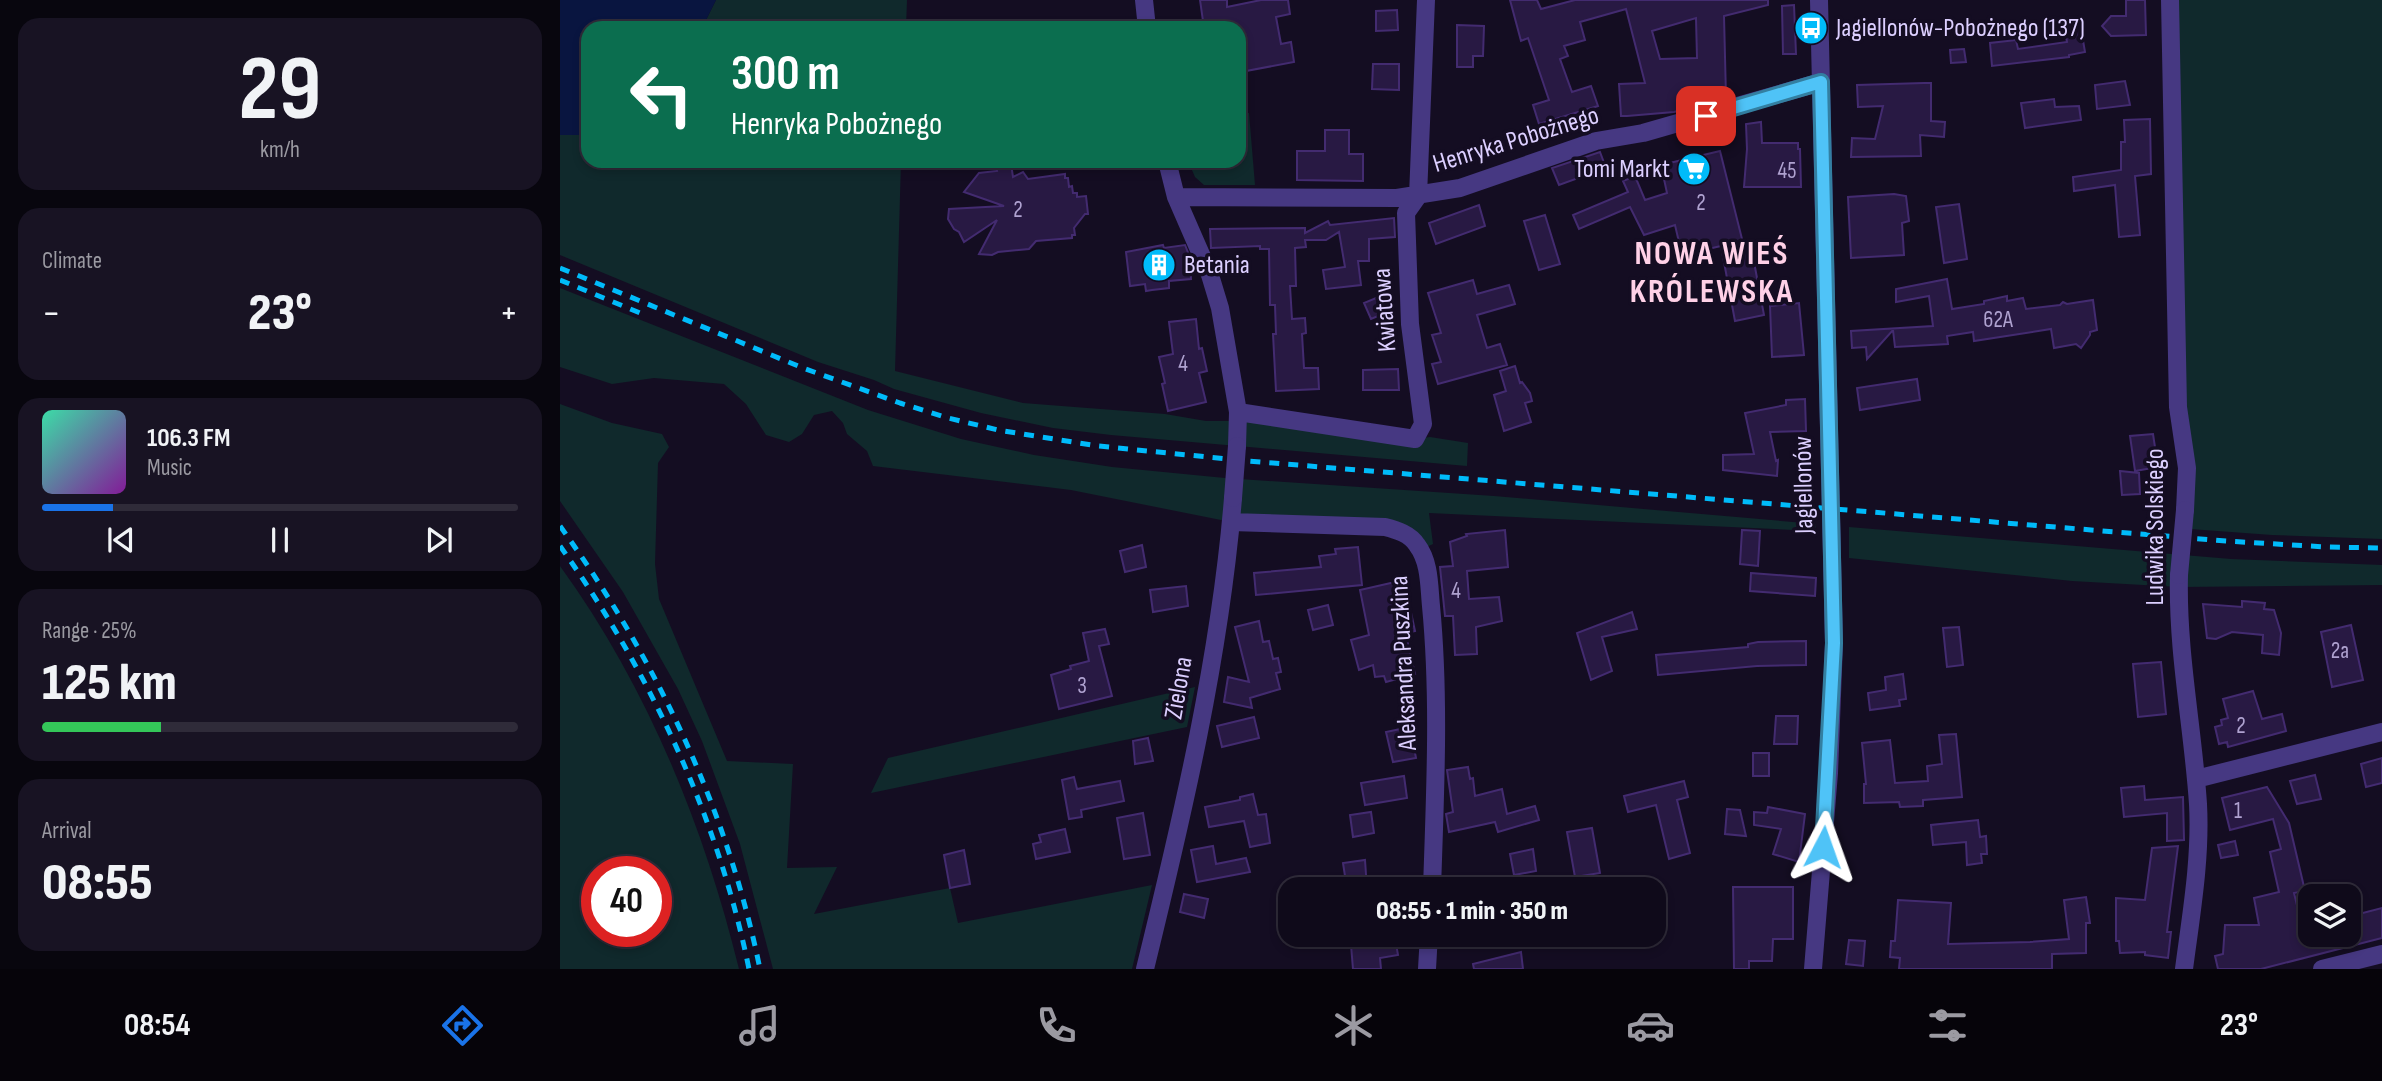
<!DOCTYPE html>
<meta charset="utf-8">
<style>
:root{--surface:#0f0a1a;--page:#181323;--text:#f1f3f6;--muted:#9b9aa2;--line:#2f2b39;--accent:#1a73e8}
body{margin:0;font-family:"Sofia Sans Condensed",sans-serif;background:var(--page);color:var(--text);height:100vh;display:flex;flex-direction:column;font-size:26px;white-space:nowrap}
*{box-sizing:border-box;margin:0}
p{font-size:23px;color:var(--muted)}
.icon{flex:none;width:38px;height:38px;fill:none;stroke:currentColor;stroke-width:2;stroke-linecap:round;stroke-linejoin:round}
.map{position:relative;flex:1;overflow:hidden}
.details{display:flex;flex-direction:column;gap:18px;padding:18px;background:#08060e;width:560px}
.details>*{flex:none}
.hud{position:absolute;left:21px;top:21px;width:665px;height:147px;border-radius:21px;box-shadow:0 4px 10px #0003,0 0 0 2px var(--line);background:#0b6e4f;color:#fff;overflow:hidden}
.tools{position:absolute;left:1738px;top:884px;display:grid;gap:14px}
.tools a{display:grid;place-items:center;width:63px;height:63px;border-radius:14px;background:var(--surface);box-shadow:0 4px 10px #0003,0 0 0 2px var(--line);font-size:35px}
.speed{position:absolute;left:21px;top:856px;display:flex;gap:14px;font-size:35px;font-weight:700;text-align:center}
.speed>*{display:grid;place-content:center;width:91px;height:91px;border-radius:50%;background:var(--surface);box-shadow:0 4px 10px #0003,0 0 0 2px var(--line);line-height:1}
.speed .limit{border:10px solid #d22;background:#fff;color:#111}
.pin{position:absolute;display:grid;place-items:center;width:60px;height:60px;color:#fff;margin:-30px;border-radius:14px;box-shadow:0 4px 10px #0006}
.me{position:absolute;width:77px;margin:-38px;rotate:4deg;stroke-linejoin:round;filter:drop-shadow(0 0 5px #0008)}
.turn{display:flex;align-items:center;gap:24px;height:147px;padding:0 35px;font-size:32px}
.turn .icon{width:91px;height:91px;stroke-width:2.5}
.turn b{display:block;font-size:49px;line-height:60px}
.big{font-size:52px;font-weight:800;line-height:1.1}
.details .tile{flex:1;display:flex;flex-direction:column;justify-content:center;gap:10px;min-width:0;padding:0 24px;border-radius:21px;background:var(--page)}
.details .dial{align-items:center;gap:0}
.dial b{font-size:91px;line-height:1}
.song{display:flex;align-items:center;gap:21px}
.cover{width:84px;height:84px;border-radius:10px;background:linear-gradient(135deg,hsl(160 70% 55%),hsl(290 70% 35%))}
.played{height:7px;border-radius:4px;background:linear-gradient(90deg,var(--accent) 15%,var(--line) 15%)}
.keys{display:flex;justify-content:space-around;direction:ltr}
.heat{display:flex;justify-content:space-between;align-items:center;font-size:38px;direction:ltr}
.charge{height:10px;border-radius:5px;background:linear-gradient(90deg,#34c759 25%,var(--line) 0)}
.trip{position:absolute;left:718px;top:877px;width:388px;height:70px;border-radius:21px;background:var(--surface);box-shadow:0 4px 10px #0003,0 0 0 2px var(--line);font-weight:800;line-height:70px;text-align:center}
.tab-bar{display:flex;height:112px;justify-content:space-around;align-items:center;background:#06040a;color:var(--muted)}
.tab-bar .icon{width:49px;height:49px}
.tab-bar .active{color:var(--accent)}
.tab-bar b{font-size:32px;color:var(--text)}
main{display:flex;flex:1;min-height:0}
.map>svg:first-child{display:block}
.green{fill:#10292c;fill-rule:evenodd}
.water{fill:#091540}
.building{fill:#281943;stroke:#432b70;stroke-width:2;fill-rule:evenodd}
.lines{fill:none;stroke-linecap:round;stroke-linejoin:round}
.minor{stroke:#463882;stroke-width:18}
.rail{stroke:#00bbfa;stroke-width:5;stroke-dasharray:10 9;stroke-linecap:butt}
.minor-bridge{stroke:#463882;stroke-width:18}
.route-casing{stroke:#337fa1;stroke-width:18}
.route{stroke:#4fc3f7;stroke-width:12}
.labels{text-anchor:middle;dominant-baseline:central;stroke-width:7;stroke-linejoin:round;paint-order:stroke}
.number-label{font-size:23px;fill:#afa2d0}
.poi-label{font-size:26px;fill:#dccfff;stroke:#140d22;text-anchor:start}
.street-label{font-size:26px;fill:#dccfff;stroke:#140d22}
.district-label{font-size:33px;font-weight:bold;letter-spacing:2px;fill:#ffd1e7;stroke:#140d22}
</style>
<main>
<section class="details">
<div class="tile dial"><b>29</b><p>km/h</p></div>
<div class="tile"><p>Climate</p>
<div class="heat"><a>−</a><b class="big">23°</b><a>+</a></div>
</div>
<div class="tile">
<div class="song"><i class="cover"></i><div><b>106.3 FM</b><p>Music</p></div></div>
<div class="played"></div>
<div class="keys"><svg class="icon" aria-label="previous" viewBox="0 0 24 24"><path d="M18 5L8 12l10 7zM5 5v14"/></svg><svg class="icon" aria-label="pause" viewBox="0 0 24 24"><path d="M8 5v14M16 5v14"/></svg><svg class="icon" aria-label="next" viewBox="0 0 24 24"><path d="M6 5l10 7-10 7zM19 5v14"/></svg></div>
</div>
<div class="tile"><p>Range · 25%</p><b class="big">125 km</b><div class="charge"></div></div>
<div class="tile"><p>Arrival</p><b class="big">08:55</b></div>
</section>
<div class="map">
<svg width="1822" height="969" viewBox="0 0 1822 969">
<rect width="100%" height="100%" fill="#140d22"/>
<path class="green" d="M156,0H347L346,28H142Z
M1610,0H1822V539L1712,535L1630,529Z
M679,113H689L695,185H644L635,177L628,161H679Z
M0,135H28V161H341L335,371L463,403L605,414L646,421H678L855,439L870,437L908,443L907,466L551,435L493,428L421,413L334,389L314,380L258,362L0,255Z
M0,288L308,410L401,439L474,455L552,467L665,478L934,496L1256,524V531L869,513L873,544L860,550L849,537L671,522L511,490L313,466L307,451L287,434L283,423L272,411L254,415L242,434L229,442L206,435L186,404L164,384L94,378L52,384L0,367Z
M0,404L52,423L102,434L109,447L98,463L95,564L99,599L167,761L233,764L227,868L277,867L254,914L390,888L398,923L592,885L572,969H213L180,844L142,741L118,689L63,592L0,501Z
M1289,527L1671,559L1822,565V585L1619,587L1512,581L1289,558Z
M0,566C87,686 144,826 179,969H0ZM37,872H96V931H37Z
M635,687L627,727L311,793L328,758Z"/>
<path class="water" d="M0,0H156L142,28H28V135H0Z"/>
<path class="building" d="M640,0H667V7L701,0H728L730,14L716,17L721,44L731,42L734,62L686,71L679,28H644Z
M950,0H977L981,9L1015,0H1208V5L1164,16L1166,97L1148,102L1130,104V108L1114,112L1067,116H1061L1059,84L1085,83L1066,9L1020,22L1025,40L1004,46L1008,56L1000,59L1012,92L1031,86L1038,106L979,124L973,105L989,100L968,38L961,41ZM1136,18L1137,58L1100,59L1092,31Z
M1566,0H1585L1586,35L1551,36L1542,26L1551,16H1566Z
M1234,5L1236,54H1223L1222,6Z
M837,10L838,30L816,31V11Z
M1520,23L1525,52L1509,55V57L1432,66L1430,43L1456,40L1458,49L1507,42L1504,26Z
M897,25L924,26L923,56H913V67H897Z
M1404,49L1406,62L1391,63L1390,50Z
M813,64H839V90L812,89Z
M1565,81L1570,105L1537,109L1535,85Z
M1364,83H1371V121L1385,122L1384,137L1360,135L1361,156L1291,157L1292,138L1315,139L1323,106L1298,107L1297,85Z
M1494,99L1495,107L1519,106L1521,120L1465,128L1461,103Z
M1590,119L1591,174L1575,176L1580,235L1559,237L1555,185L1514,191L1513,177L1561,170V142H1565L1564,120Z
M1201,122L1202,143H1238V149H1240L1241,187H1184L1187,149L1186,124Z
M765,130H789V154H803V181L737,180V151H765Z
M1160,151L1188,263L1194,262L1204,315L1175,321L1161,246L1122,255L1115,225L1084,235L1070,207L1019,229L1013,215L1068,192L1063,181L1075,176L1085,200L1107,193L1101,165Z
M1040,152L1046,168L999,185L992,168Z
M451,164L453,177L463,172L468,179L505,174V178H508L509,187L512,186L513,193H517V197L526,196L528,214H525L514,228L515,235H512V238L476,241L469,249L438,252L432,255L419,254L437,220L404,242L399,232L394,229L388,219L389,209L444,206L404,192L419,173L437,171L436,167Z
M1334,194L1346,196L1349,221L1342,223L1344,255L1291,258L1288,197Z
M1399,204L1407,259L1384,263L1376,207Z
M919,205L925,226L876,244L869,223Z
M985,215L1000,264L979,270L964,221Z
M834,218L835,237L809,239V261H798L801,285L766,289L763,270L785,267L779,232L766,240H745L746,247L735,248L736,286H730L732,319L745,318L746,333L742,334L744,368H758L759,389L716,391L713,334H716L715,305H710L709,249H700V246L651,248L650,229L745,228V233L768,221L770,225Z
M603,245L604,248L625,245L629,255L631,279L609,281V288L592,290L586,291L585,284L570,286L566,252Z
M1387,279L1392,309L1424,304V301L1447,296V301L1463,298L1466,309L1500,305L1503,302L1507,304L1533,300L1537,330L1530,332V335L1521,348L1516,344L1494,348L1491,329L1414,341L1413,332L1387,336L1388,344L1335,347L1333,330L1307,359L1306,347L1292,348L1291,331L1373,326L1369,296L1336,302V289Z
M913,280L917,294L949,285L955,304L917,315L927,348L940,344L947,365L878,384L872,364L881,362L872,335L881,333L868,293Z
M816,298L823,314L811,319L804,303Z
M1239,303L1244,355L1212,357L1210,306Z
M636,319L639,349L642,348L647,371L639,373L646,402L608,411L602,384L605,383L599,357L613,354L609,322Z
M955,366L960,383L962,382L970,393L972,401L965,403L971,422L944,431L934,395L946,391L940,371Z
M838,369L839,390H803V370Z
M1357,379L1360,400L1300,410L1297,388Z
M1245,399L1246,431L1210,432L1216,461L1218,460L1217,476L1163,470V455L1194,454L1185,413L1226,405V400Z
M1593,434L1598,467L1575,471L1570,436Z
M1560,471L1579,473L1580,494L1562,495Z
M945,530L948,567L907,571L909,599L939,597L942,621L916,627L917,654L895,655L893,616H885L880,567L893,566L890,542L907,536L906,534Z
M1182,530L1200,531L1198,566L1180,564Z
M582,545L586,567L565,572L560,551Z
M798,547L802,585L696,595L694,573L761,567L759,556L776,554L775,549Z
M1191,573L1256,578L1255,596L1190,591Z
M844,580L855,631L847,633L850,640H847L855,674L826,682L824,676L815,677L813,665L799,670L791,640L809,635L800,590Z
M626,586L628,606L593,612L590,590Z
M1682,601L1705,603L1704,609L1714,610L1721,633L1719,655L1702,653L1703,635L1672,632L1656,639L1647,638L1643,604L1682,607Z
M768,605L773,625L753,630L748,610Z
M1072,612L1077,629L1042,637L1052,671L1031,680L1017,633Z
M699,621L703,642L709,641L713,659L718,658L721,672L716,673L720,689L690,698L692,708L664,702L668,677L689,682L675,627Z
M1791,625L1803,680L1772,687L1761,632Z
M1399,627L1403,665L1387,667L1383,628Z
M545,629L549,644L539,646L552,696L499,709L491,675L511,669L510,666L529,661L523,633Z
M1246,641V665L1197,666L1098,675L1096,655L1188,647V644L1198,642Z
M1601,662L1606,714L1578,717L1573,664Z
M1343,674L1346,699L1339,700L1340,706L1310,710L1308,693L1326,690L1325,677Z
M1693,691L1702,719L1722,714L1726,731L1668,747L1667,742L1659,744L1655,727L1662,725L1661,720L1668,718L1663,699Z
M1216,716H1238L1237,744H1214Z
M694,717L699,738L662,747L657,726Z
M850,727L856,758L833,762L826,732Z
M1396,734L1402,797L1363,800V806L1340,807L1339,802L1304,803V784H1306L1302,743L1330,740L1335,783L1368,781L1367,766L1382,764L1379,735Z
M588,738L593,761L575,764L573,741Z
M1193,753H1209V776H1193Z
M1822,758V783L1806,787L1801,764Z
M908,767L910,779L913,778L915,796L942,789L947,814L975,806L979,820L938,832L935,822L889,832L886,814L893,812L887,770Z
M1755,775L1761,799L1737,804L1730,781Z
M844,776L847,798L805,805L801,783Z
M514,777L517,789L560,781L564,801L521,810L522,817L509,819L502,780Z
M1124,781L1128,797L1117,800L1130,853L1109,859L1096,805L1068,812L1064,796Z
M1584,786L1585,800L1623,797L1624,840L1607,841V813L1564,817L1561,788Z
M1707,787L1729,823L1745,891L1734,893L1744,934H1797L1794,920H1796L1795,915L1822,908V938L1701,969H1658L1655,956L1663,954L1665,925H1699L1694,898L1719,892L1710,852L1721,849L1713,819L1670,830L1662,798Z
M693,794L698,815L706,814L710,843L690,847L684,821L649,827L645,807L680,800V797Z
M1208,807L1245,814L1239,862L1213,854L1221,829L1194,825V812L1207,813Z
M1167,809L1180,810L1186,836L1165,834Z
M811,812L814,833L793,837L790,815Z
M583,813L590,855L564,859L557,818Z
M1418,820L1420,837L1426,836L1427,854H1421L1422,863L1407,865L1406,842L1373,845L1371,825Z
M1032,828L1040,873L1015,877L1007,832Z
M505,829L510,852L476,859L473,844L481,842L479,835Z
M1675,841L1678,855L1661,858L1658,845Z
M653,846L656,864L686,858L690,872L637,882L631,850Z
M1618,846L1607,932H1611L1608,958L1585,955V952L1560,953L1559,941H1556V898L1585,900L1592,848Z
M973,849L976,871L954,875L950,854Z
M404,850L410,884L390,888L384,855Z
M805,860L807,889H787L783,863Z
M1173,887H1233V939H1213L1212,961H1189V969H1174Z
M624,894L648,899L644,918L620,912Z
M1526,897L1530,923H1526V953L1492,954V969H1339L1340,958L1330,957L1331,941H1335L1338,900L1391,903L1388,944L1470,942L1509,939L1504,900Z
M835,938L838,955L820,958L821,969H793L791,945Z
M1289,940L1305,941L1303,966L1286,964Z
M961,952L963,969H914L913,964Z"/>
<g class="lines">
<path class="minor" d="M584,0L587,28
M1610,0L1618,407L1627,468L1625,510
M607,161L616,197L650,275L660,308L678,412L677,446
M616,197L837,198L900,188L1036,141L1083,133L1261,82
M678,412L855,439L863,424L850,324L846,213L858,196L866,0
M671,522L825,527C837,530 850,534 857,545C870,562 869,586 871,606C880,700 875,795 872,889
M1619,575C1617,652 1633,728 1638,804C1641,859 1631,915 1624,969
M1636,779L1822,732
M585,969C623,814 660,657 673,498
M867,969L869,934
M1253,969L1269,773L1274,643L1259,0
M1762,969L1822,954"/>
<path class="rail" d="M0,268L243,368L340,403L388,418L438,430L538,446L688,461L1666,541L1766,547L1822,548
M0,280L85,315
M0,526C96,659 167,808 200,969
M0,546C90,672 158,817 189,969"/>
<path class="minor-bridge" d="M673,498L677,446
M1619,575L1625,510"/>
</g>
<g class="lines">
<defs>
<path id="route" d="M1146,116L1261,82L1274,643L1263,847"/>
</defs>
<use href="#route" class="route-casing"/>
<use href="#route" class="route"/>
</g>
<defs>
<symbol id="bus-disc" viewBox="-11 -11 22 22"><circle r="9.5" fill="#00bbfa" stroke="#140d22"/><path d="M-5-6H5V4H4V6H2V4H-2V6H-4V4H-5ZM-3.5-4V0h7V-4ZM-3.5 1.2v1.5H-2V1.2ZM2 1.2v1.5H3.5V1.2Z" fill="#fff"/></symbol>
<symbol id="supermarket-disc" viewBox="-11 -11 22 22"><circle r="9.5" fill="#00bbfa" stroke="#140d22"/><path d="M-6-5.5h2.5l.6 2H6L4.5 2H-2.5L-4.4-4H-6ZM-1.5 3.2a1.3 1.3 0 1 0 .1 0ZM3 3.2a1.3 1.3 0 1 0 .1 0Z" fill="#fff"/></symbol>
<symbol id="building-disc" viewBox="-11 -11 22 22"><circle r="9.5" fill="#00bbfa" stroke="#140d22"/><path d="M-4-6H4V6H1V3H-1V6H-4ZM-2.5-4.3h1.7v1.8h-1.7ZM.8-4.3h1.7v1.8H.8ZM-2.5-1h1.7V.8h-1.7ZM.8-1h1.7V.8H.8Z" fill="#fff"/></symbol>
</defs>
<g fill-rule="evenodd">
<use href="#bus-disc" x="1232" y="9" width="38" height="38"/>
<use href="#supermarket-disc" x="1115" y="150" width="38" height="38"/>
<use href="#building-disc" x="580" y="246" width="38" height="38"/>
</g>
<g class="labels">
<g class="number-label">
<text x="1227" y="171">45</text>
<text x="1141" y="203">2</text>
<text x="458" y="210">2</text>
<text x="1438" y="320">62A</text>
<text x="623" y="364">4</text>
<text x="896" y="591">4</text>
<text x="1780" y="651">2a</text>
<text x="522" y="686">3</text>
<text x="1681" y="726">2</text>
<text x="1678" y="811">1</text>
</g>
<g class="poi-label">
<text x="1276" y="28">Jagiellonów-Pobożnego (137)</text>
<text x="1110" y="169" text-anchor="end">Tomi Markt</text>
<text x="624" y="265">Betania</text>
</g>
<g class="street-label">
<text transform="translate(956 140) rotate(-17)">Henryka Pobożnego</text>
<text transform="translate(825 310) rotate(-94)">Kwiatowa</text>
<text transform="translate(1244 485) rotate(-91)">Jagiellonów</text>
<text transform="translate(1595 527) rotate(-90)">Ludwika Solskiego</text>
<text transform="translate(844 663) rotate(-93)">Aleksandra Puszkina</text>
<text transform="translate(619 688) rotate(-80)">Zielona</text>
</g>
<g class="district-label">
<text x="1152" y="254">NOWA WIEŚ<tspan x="1152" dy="38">KRÓLEWSKA</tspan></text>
</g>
</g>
</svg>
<div class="tools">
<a><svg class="icon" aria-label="layers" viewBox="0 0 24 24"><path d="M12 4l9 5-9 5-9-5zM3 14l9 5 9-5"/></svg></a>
</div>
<div class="speed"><div class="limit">40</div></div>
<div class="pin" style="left:1146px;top:116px;background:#d93025"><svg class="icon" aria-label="arrive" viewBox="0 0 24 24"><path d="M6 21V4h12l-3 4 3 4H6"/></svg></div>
<svg class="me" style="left:1263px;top:847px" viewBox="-20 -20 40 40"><path d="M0-17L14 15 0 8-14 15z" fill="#4fc3f7" stroke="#fff" stroke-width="4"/></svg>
<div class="trip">08:55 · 1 min · 350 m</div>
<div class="hud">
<div class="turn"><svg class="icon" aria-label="left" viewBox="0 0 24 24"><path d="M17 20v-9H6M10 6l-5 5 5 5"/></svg><div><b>300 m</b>Henryka Pobożnego</div></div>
</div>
</div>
</main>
<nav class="tab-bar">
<b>08:54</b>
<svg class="icon active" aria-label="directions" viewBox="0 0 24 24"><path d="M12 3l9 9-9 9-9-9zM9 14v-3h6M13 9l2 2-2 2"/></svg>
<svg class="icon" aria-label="music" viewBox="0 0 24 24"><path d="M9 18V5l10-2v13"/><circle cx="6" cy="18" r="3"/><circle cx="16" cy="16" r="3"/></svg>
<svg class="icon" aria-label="phone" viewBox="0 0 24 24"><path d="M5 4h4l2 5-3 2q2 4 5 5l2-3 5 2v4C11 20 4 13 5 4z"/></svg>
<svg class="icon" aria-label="climate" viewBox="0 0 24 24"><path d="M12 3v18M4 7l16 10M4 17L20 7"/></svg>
<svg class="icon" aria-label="car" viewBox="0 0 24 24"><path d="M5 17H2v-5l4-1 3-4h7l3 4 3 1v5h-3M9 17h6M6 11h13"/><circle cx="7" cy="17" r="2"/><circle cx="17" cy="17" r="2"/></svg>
<svg class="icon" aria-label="filters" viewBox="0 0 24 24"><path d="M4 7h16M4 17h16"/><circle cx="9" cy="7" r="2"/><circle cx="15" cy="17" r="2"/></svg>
<b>23°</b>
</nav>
